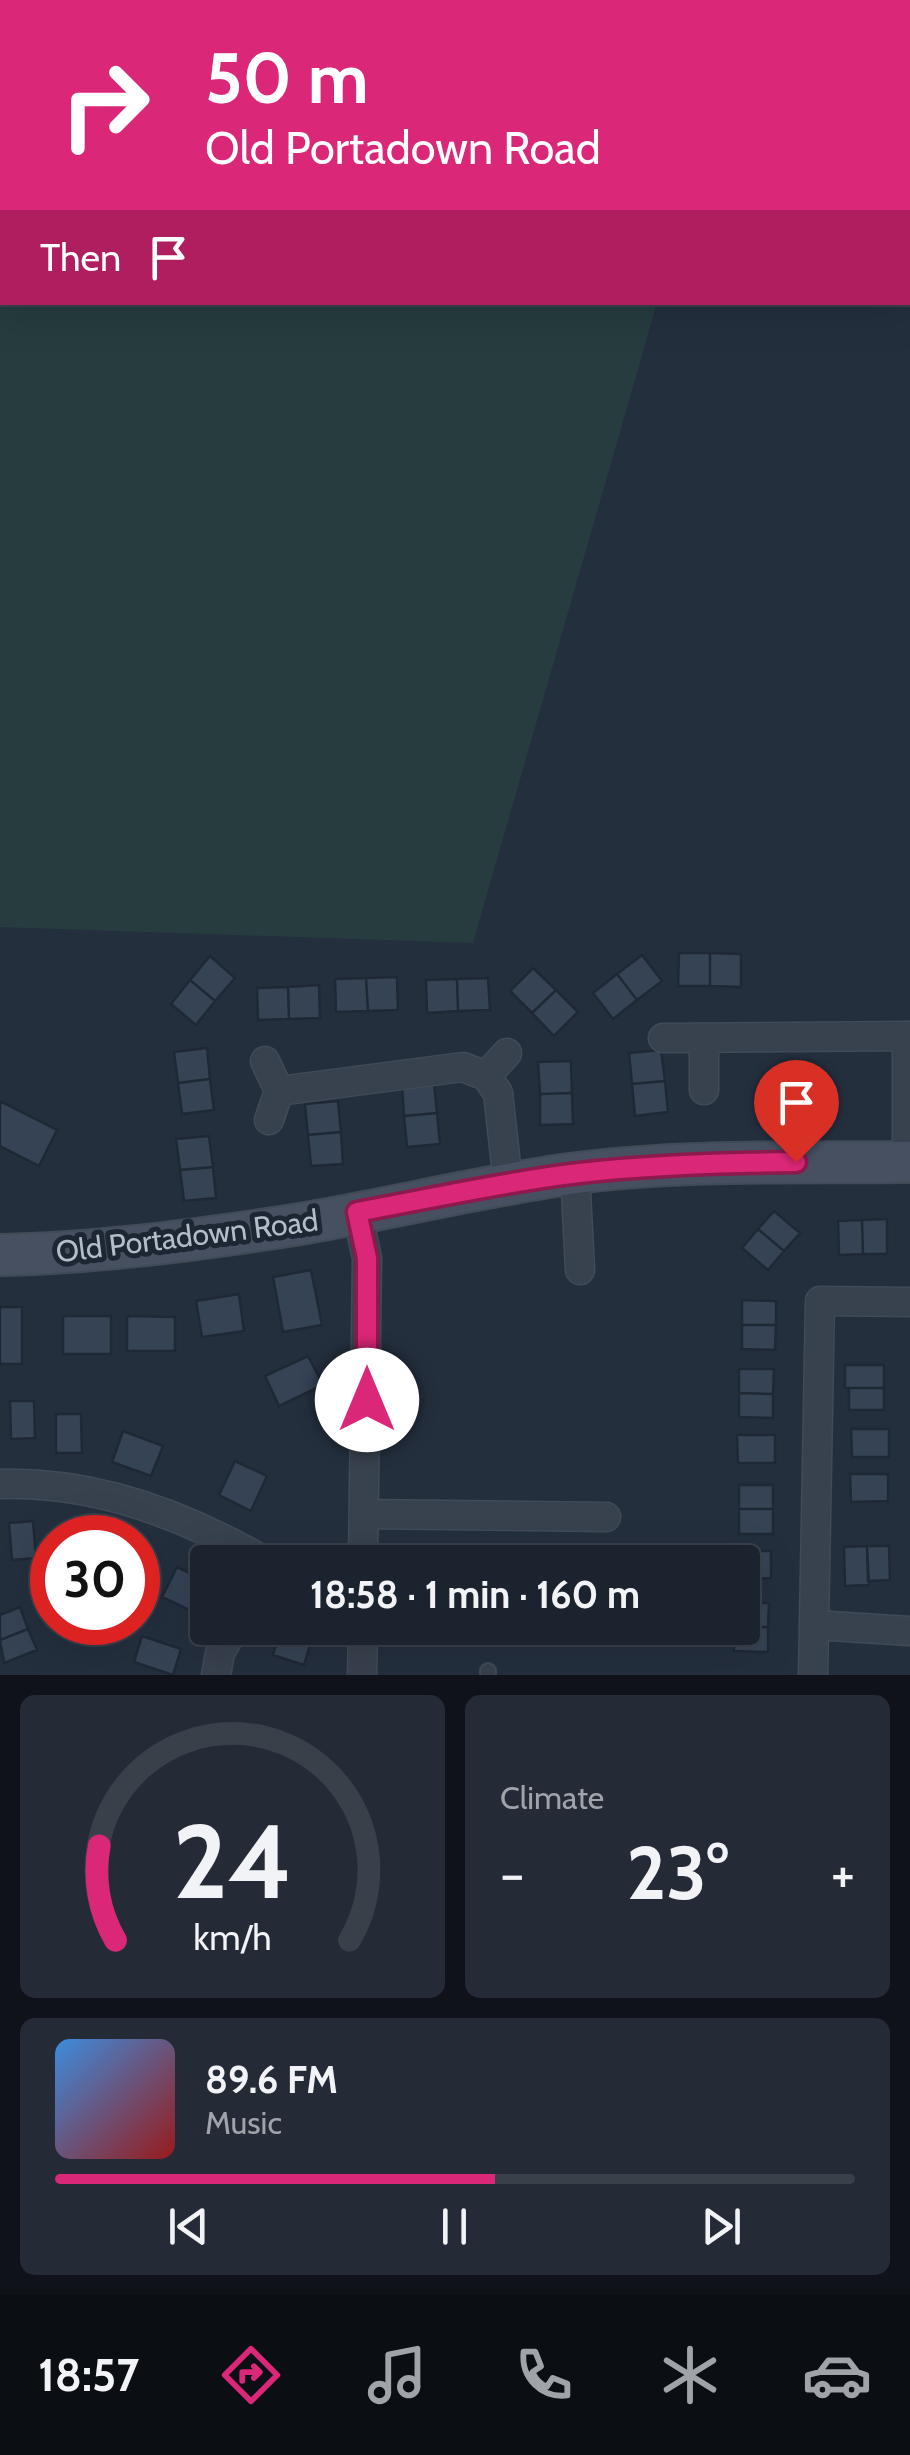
<!DOCTYPE html>
<meta charset="utf-8">
<style>
:root{--surface:#1b232e;--page:#242b36;--text:#f1f3f6;--muted:#a0a4aa;--line:#39404a;--accent:#db2777}
body{margin:0;font-family:Cabin,sans-serif;background:var(--page);color:var(--text);height:100vh;display:flex;flex-direction:column;font-size:38px;white-space:nowrap}
*{box-sizing:border-box;margin:0}
p{font-size:32px;color:var(--muted)}
.icon{flex:none;width:55px;height:55px;fill:none;stroke:currentColor;stroke-width:2;stroke-linecap:round;stroke-linejoin:round}
.map{position:relative;height:1675px;overflow:hidden}
.sheet{display:flex;flex-direction:column;gap:20px;padding:20px;background:#0f1319;flex:1}
.sheet>*{flex:none}
.banner{position:absolute;left:0px;top:0px;width:910px;height:305px;box-shadow:0 10px 40px #0002,0 0 0 2px var(--line);background:#db2777;color:#fff;overflow:hidden}
.speed{position:absolute;left:30px;top:1515px;display:flex;gap:20px;font-size:50px;font-weight:700;text-align:center}
.speed>*{display:grid;place-content:center;width:130px;height:130px;border-radius:50%;background:var(--surface);box-shadow:0 10px 40px #0002,0 0 0 2px var(--line);line-height:1}
.speed .limit{border:15px solid #d22;background:#fff;color:#111}
.pin{position:absolute;display:grid;place-items:center;width:85px;height:85px;color:#fff;margin:-102px -42px;border-radius:50% 50% 50% 0;rotate:-45deg;box-shadow:0 0 10px #0007}
.pin .icon{rotate:45deg}
.me{position:absolute;width:110px;margin:-55px;rotate:0deg;stroke-linejoin:round;filter:drop-shadow(0 0 8px #0008)}
.turn{display:flex;align-items:center;gap:35px;height:210px;padding:0 40px;font-size:45px}
.turn .icon{width:130px;height:130px;stroke-width:2.5}
.turn b{display:block;font-size:70px;line-height:85px}
.then{display:flex;align-items:center;height:95px;padding:0 40px;background:#0003;gap:20px;font-size:38px}
.big{font-size:75px;font-weight:700;line-height:1.1}
.sheet .tile{flex:1;display:flex;flex-direction:column;justify-content:center;gap:15px;min-width:0;padding:0 35px;border-radius:15px;background:var(--page)}
.sheet .dial{align-items:center;gap:0}
.dial svg{height:260px;overflow:visible;fill:none;stroke:var(--line);stroke-width:7;stroke-linecap:round;text-anchor:middle}
.dial text{fill:var(--text);stroke:none}
.song{display:flex;align-items:center;gap:30px}
.cover{width:120px;height:120px;border-radius:15px;background:linear-gradient(135deg,hsl(210 70% 55%),hsl(0 70% 35%))}
.played{height:10px;border-radius:5px;background:linear-gradient(90deg,var(--accent) 55%,var(--line) 55%)}
.keys{display:flex;justify-content:space-around;direction:ltr}
.heat{display:flex;justify-content:space-between;align-items:center;font-size:55px;direction:ltr}
.sheet .tiles{flex:1;display:grid;gap:20px;grid-template-columns:1fr 1fr}
.tile:last-child{grid-column:span 2}
.trip{position:absolute;left:190px;top:1545px;width:570px;height:100px;border-radius:10px;background:var(--surface);box-shadow:0 10px 40px #0002,0 0 0 2px var(--line);font-weight:700;line-height:100px;text-align:center}
.tab-bar{display:flex;height:160px;justify-content:space-around;align-items:center;background:#0b0e12;color:var(--muted)}
.tab-bar .icon{width:70px;height:70px}
.tab-bar .active{color:var(--accent)}
.tab-bar b{font-size:45px;color:var(--text)}
.map>svg:first-child{display:block}
.green{fill:#263c3f}
.building{fill:#364354;stroke:#1f2835;stroke-width:2.5}
.lines{fill:none;stroke-linecap:round;stroke-linejoin:round}
.service-casing{stroke:#414a57;stroke-width:18}
.minor-casing{stroke:#414a57;stroke-width:31}
.secondary-casing{stroke:#414a57;stroke-width:44}
.service{stroke:#38414e;stroke-width:14}
.minor{stroke:#38414e;stroke-width:28}
.secondary{stroke:#465061;stroke-width:40}
.route-casing{stroke:#8e194d;stroke-width:25}
.route{stroke:#db2777;stroke-width:18}
.labels{text-anchor:middle;dominant-baseline:central;stroke-width:10;stroke-linejoin:round;paint-order:stroke}
.street-label{font-size:30px;fill:#b4bcc9;stroke:#1d2633}
</style>
<div class="map">
<svg width="910" height="1675" viewBox="0 0 910 1675">
<rect width="100%" height="100%" fill="#242f3e"/>
<path class="green" d="M126,0H744L124,2Z
M0,132L2,302L657,303L473,943L0,927Z"/>
<path class="building" d="M1,0H42L47,2H2V8Z
M679,953H710V986H678Z
M710,953L741,954V987L710,986Z
M642,955L662,981L637,1000L617,974Z
M210,956L235,978L215,1001L190,980Z
M533,968L556,990L532,1013L510,991Z
M617,974L637,1000L613,1019L593,993Z
M397,977L398,1010L368,1011L366,978Z
M366,978L368,1011L336,1012L335,979Z
M488,978L490,1010L458,1011L457,979Z
M457,979L458,1011L427,1013L426,980Z
M190,980L215,1001L196,1025L171,1004Z
M319,985L320,1018L289,1019L288,987Z
M288,987L289,1019L258,1020L257,988Z
M556,990L578,1012L554,1036L532,1013Z
M207,1048L210,1079L178,1083L174,1052Z
M661,1050L665,1081L632,1084L629,1053Z
M571,1061L572,1093L540,1094L538,1062Z
M210,1079L214,1110L182,1114L178,1083Z
M665,1081L668,1112L635,1116L632,1084Z
M434,1082L437,1113L404,1116L402,1085Z
M572,1093L573,1124L540,1125V1094Z
M0,1101L57,1130L39,1166L0,1146Z
M338,1101L341,1132L308,1135L305,1104Z
M437,1113L440,1144L407,1147L404,1116Z
M341,1132L343,1164L311,1166L308,1135Z
M209,1136L213,1167L180,1170L176,1139Z
M213,1167L216,1198L184,1201L180,1170Z
M774,1211L800,1233L784,1251L758,1229Z
M887,1219V1254H863L862,1220Z
M862,1220L863,1254L839,1255L838,1221Z
M758,1229L784,1251L768,1270L742,1248Z
M311,1270L322,1325L283,1332L273,1277Z
M239,1294L244,1331L202,1337L196,1301Z
M742,1300L776,1301V1325H742Z
M0,1307H22V1364H0Z
M63,1316H111V1354H63Z
M127,1316L175,1317V1351H127Z
M742,1325H776L775,1350L742,1349Z
M308,1356L323,1385L279,1406L265,1376Z
M845,1365H884V1388H845Z
M739,1369H774L773,1394L739,1393Z
M849,1388H884V1410H849Z
M739,1393L773,1394V1418L739,1417Z
M10,1401H34L35,1438L11,1439Z
M56,1414H81L82,1453H56Z
M851,1429H889V1457H852Z
M123,1431L163,1446L151,1476L112,1462Z
M737,1435H775V1463H738Z
M235,1461L267,1476L251,1511L219,1495Z
M850,1474H888V1501L851,1502Z
M739,1485H773V1509H739Z
M739,1509H773V1534H739Z
M33,1521L36,1558L12,1560L9,1523Z
M68,1530L92,1538H65Z
M867,1546L869,1585L845,1586L844,1547Z
M867,1546H889L890,1580L868,1581Z
M734,1551H771V1578L742,1579V1562H734Z
M138,1552L154,1559L141,1589L138,1587Z
M177,1567L208,1582V1619L162,1597Z
M742,1603H769L768,1627H742Z
M20,1607L28,1629L0,1640V1615Z
M768,1627V1652L734,1651V1628Z
M281,1628H315L304,1665L273,1655Z
M28,1629L37,1650L4,1663L0,1640Z
M142,1636L181,1649L173,1675L134,1662Z"/>
<g class="lines">
<defs>
<path id="service" d="M488,1675V1671"/>
<path id="minor" d="M663,1038L910,1036
M704,1040V1090
M265,1061L279,1091L269,1120
M486,1076L507,1053
M279,1091L463,1067L486,1076L498,1093L508,1183
M907,1162V1036
M575,1173L580,1270
M357,1212L367,1258L363,1562
M0,1484C95,1481 185,1515 266,1562
M364,1514L606,1517
M814,1625L820,1301L910,1302
M216,1675L220,1653L234,1628
M362,1675L363,1628
M813,1675L814,1625L910,1631"/>
<path id="secondary" d="M0,1255C98,1253 197,1240 294,1225C386,1210 477,1187 569,1174C682,1159 797,1163 910,1162"/>
</defs>
<use href="#service" class="service-casing"/>
<use href="#minor" class="minor-casing"/>
<use href="#secondary" class="secondary-casing"/>
<use href="#service" class="service"/>
<use href="#minor" class="minor"/>
<use href="#secondary" class="secondary"/>
</g>
<g class="lines">
<defs>
<path id="route" d="M367,1400V1258L357,1212C428,1199 499,1183 571,1174C645,1165 721,1163 796,1162"/>
</defs>
<use href="#route" class="route-casing"/>
<use href="#route" class="route"/>
</g>
<g class="labels">
<g class="street-label">
<text transform="translate(187 1236) rotate(-7)">Old Portadown Road</text>
</g>
</g>
</svg>
<div class="speed"><div class="limit">30</div></div>
<div class="pin" style="left:796px;top:1162px;background:#d93025"><svg class="icon" aria-label="arrive" viewBox="0 0 24 24"><path d="M6 21V4h12l-3 4 3 4H6"/></svg></div>
<svg class="me" style="left:367px;top:1400px" viewBox="-20 -20 40 40"><circle r="19" fill="#fff"/><path d="M0-13L10 11 0 6-10 11z" fill="#db2777"/></svg>
<div class="trip">18:58 · 1 min · 160 m</div>
<div class="banner">
<div class="turn"><svg class="icon" aria-label="right" viewBox="0 0 24 24"><path d="M7 20v-9h11M14 6l5 5-5 5"/></svg><div><b>50 m</b>Old Portadown Road</div></div>
<div class="then">Then<svg class="icon" aria-label="arrive" viewBox="0 0 24 24"><path d="M6 21V4h12l-3 4 3 4H6"/></svg></div>
</div>
</div>
<section class="sheet">
<div class="tiles">
<div class="tile dial"><svg viewBox="0 0 100 80">
<path d="M14 69A42 42 0 1 1 86 69"/>
<path d="M14 69A42 42 0 0 1 9 40" stroke="#db2777"/>
<text x="50" y="56" font-size="32" font-weight="700">24</text>
<text x="50" y="72" font-size="11">km/h</text>
</svg></div>
<div class="tile"><p>Climate</p>
<div class="heat"><a>−</a><b class="big">23°</b><a>+</a></div>
</div>
<div class="tile">
<div class="song"><i class="cover"></i><div><b>89.6 FM</b><p>Music</p></div></div>
<div class="played"></div>
<div class="keys"><svg class="icon" aria-label="previous" viewBox="0 0 24 24"><path d="M18 5L8 12l10 7zM5 5v14"/></svg><svg class="icon" aria-label="pause" viewBox="0 0 24 24"><path d="M8 5v14M16 5v14"/></svg><svg class="icon" aria-label="next" viewBox="0 0 24 24"><path d="M6 5l10 7-10 7zM19 5v14"/></svg></div>
</div>
</div>
</section>
<nav class="tab-bar">
<b>18:57</b>
<svg class="icon active" aria-label="directions" viewBox="0 0 24 24"><path d="M12 3l9 9-9 9-9-9zM9 14v-3h6M13 9l2 2-2 2"/></svg>
<svg class="icon" aria-label="music" viewBox="0 0 24 24"><path d="M9 18V5l10-2v13"/><circle cx="6" cy="18" r="3"/><circle cx="16" cy="16" r="3"/></svg>
<svg class="icon" aria-label="phone" viewBox="0 0 24 24"><path d="M5 4h4l2 5-3 2q2 4 5 5l2-3 5 2v4C11 20 4 13 5 4z"/></svg>
<svg class="icon" aria-label="climate" viewBox="0 0 24 24"><path d="M12 3v18M4 7l16 10M4 17L20 7"/></svg>
<svg class="icon" aria-label="car" viewBox="0 0 24 24"><path d="M5 17H2v-5l4-1 3-4h7l3 4 3 1v5h-3M9 17h6M6 11h13"/><circle cx="7" cy="17" r="2"/><circle cx="17" cy="17" r="2"/></svg>
</nav>
